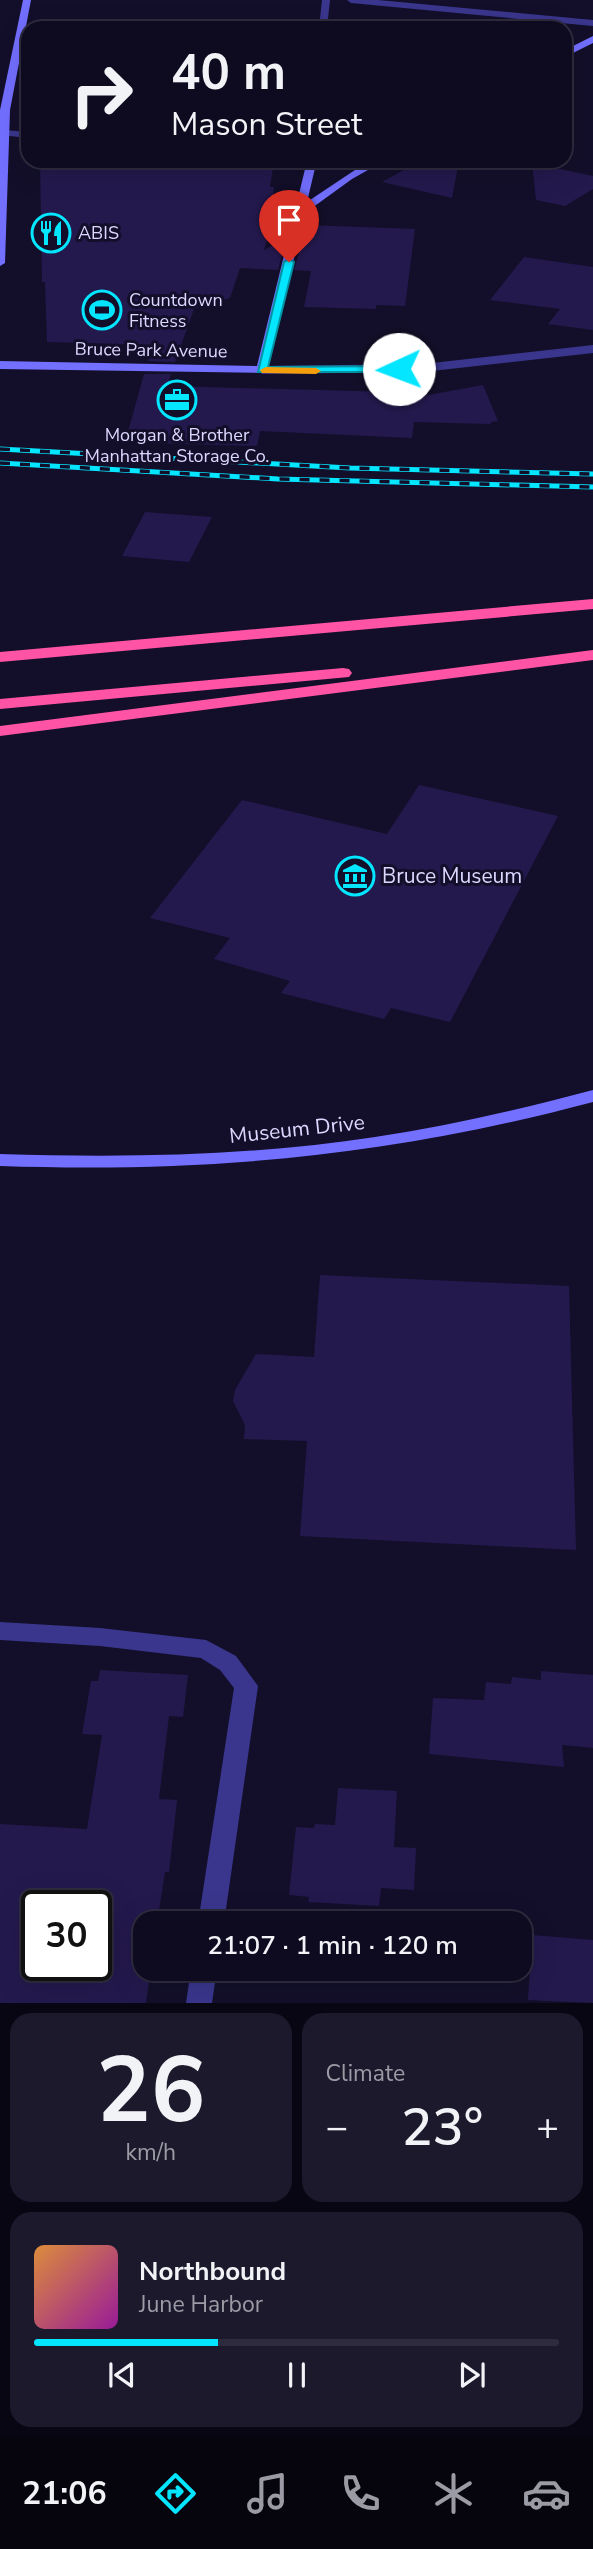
<!DOCTYPE html>
<meta charset="utf-8">
<style>
:root{--surface:#0e0b20;--page:#1c192d;--text:#f1f3f6;--muted:#9b9ba5;--line:#2e2b3e;--accent:#04e5ff}
body{margin:0;font-family:"Nunito Sans",sans-serif;background:var(--page);color:var(--text);height:100vh;display:flex;flex-direction:column;font-size:26px;white-space:nowrap}
*{box-sizing:border-box;margin:0}
p{font-size:23px;color:var(--muted)}
.icon{flex:none;width:38px;height:38px;fill:none;stroke:currentColor;stroke-width:2;stroke-linecap:round;stroke-linejoin:round}
.map{position:relative;height:2003px;overflow:hidden}
.drawer{display:flex;flex-direction:column;gap:10px;padding:10px;background:#080612;flex:1}
.drawer>*{flex:none}
.top-card{position:absolute;left:21px;top:21px;width:551px;height:147px;border-radius:21px;box-shadow:0 7px 28px #0002,0 0 0 2px var(--line);background:#0e0b20;color:var(--text);overflow:hidden}
.speed{position:absolute;left:21px;top:1890px;display:flex;gap:14px;font-size:35px;font-weight:700;text-align:center}
.speed>*{display:grid;place-content:center;width:91px;height:91px;border-radius:50%;background:var(--surface);box-shadow:0 7px 28px #0002,0 0 0 2px var(--line);line-height:1}
.speed .limit{border:4px solid #111;border-radius:10px;background:#fff;color:#111}
.pin{position:absolute;display:grid;place-items:center;width:60px;height:60px;color:#fff;margin:-72px -30px;border-radius:50% 50% 50% 0;rotate:-45deg;box-shadow:0 0 7px #0007}
.pin .icon{rotate:45deg}
.me{position:absolute;width:77px;margin:-38px;rotate:268deg;stroke-linejoin:round;filter:drop-shadow(0 0 5px #0008)}
.turn{display:flex;align-items:center;gap:24px;height:147px;padding:0 35px;font-size:32px}
.turn .icon{width:91px;height:91px;stroke-width:2.5}
.turn b{display:block;font-size:49px;line-height:60px}
.big{font-size:52px;font-weight:600;line-height:1.1}
.drawer .widget{flex:1;display:flex;flex-direction:column;justify-content:center;gap:10px;min-width:0;padding:0 24px;border-radius:21px;background:var(--page)}
.drawer .dial{align-items:center;gap:0}
.dial b{font-size:91px;line-height:1}
.song{display:flex;align-items:center;gap:21px}
.cover{width:84px;height:84px;border-radius:10px;background:linear-gradient(135deg,hsl(30 70% 55%),hsl(300 70% 35%))}
.played{height:7px;border-radius:4px;background:linear-gradient(90deg,var(--accent) 35%,var(--line) 35%)}
.keys{display:flex;justify-content:space-around;direction:ltr}
.heat{display:flex;justify-content:space-between;align-items:center;font-size:38px;direction:ltr}
.drawer .tiles{flex:1;display:grid;gap:10px;grid-template-columns:1fr 1fr}
.widget:last-child{grid-column:span 2}
.trip{position:absolute;left:133px;top:1911px;width:399px;height:70px;border-radius:21px;background:var(--surface);box-shadow:0 7px 28px #0002,0 0 0 2px var(--line);font-weight:600;line-height:70px;text-align:center}
.dock{display:flex;height:112px;justify-content:space-around;align-items:center;background:#06040d;color:var(--muted)}
.dock .icon{width:49px;height:49px}
.dock .on{color:var(--accent)}
.dock b{font-size:32px;color:var(--text)}
.map>svg:first-child{display:block}
.building{fill:#24194d;fill-rule:evenodd}
.lines{fill:none;stroke-linecap:round;stroke-linejoin:round}
.minor{fill:#3a368d;fill-rule:evenodd}
.tertiary{fill:#3a368d;fill-rule:evenodd}
.secondary{fill:#736fff;fill-rule:evenodd}
.motorway{fill:#ff53a5;fill-rule:evenodd}
.rail-casing{stroke:#04e5ff;stroke-width:5}
.rail{stroke:#130f2a;stroke-width:3.5;stroke-dasharray:10;stroke-linecap:butt}
.route{fill:#04e5ff;stroke:#0395a6;stroke-width:2}
.slow{fill:#f59e0b}
.labels{text-anchor:middle;dominant-baseline:central;stroke-width:6;stroke-linejoin:round;paint-order:stroke}
.far-poi-label{font-size:18px;fill:#ddd8ff;stroke:#130f2a;text-anchor:start}
.far-street-label{font-size:18px;fill:#ddd8ff;stroke:#130f2a}
.poi-label{font-size:21px;fill:#ddd8ff;stroke:#130f2a;text-anchor:start}
.street-label{font-size:21px;fill:#ddd8ff;stroke:#130f2a}
</style>
<div class="map">
<svg width="593" height="2003" viewBox="0 0 593 2003">
<rect width="100%" height="100%" fill="#130f2a"/>
<path class="building" d="M40,161H274L270,187H274L273,199H280L264,250L286,238L278,270L240,268L230,298L194,309L175,362L148,361L152,345L47,342L45,282H42Z
M420,161H459L452,198L382,182Z
M532,163L593,176V189L565,206L536,200Z
M307,225L415,229L405,306L376,305V309L304,307L311,271L294,270Z
M524,257L593,267V330L548,324L560,309L490,300Z
M144,374H171L167,386L391,392L390,402L483,385L498,421L491,422V424L414,422L412,438L260,431L257,446L146,443L126,439Z
M145,512L212,517L189,562L122,556Z
M419,785L558,816L450,1022L391,1008L384,1019L281,993L290,981L214,959L230,938L150,918L242,800L387,834Z
M320,1275L569,1286L576,1550L300,1536L307,1441L244,1439L245,1425L233,1401L235,1390L256,1354L314,1357Z
M100,1670L188,1675L183,1717L169,1716L159,1799L177,1800L169,1872H165L157,1923H145V1969H151L146,2003H0V1824L87,1829L102,1735L82,1734L91,1681H98ZM37,1906H96V1965H37Z
M541,1671L593,1675V1748L562,1745L564,1767L429,1754L433,1698L484,1700L486,1682L511,1684L512,1677L541,1680Z
M338,1788L397,1791L394,1847L416,1848L414,1890L381,1888L379,1906L308,1902L309,1897L289,1895L296,1827L314,1828L315,1824L335,1825Z
M532,1935L593,1940V2003L528,2000Z"/>
<g class="lines">
<path class="minor" d="M4,130L28,132V138L1,135L0,132Z
M593,345V353L423,372L262,374L256,370L262,366L423,364Z
M0,1622L100,1628L206,1640L236,1656L258,1686L224,1923H198L234,1688L220,1670L201,1658L100,1646L0,1640Z
M191,1969H217L212,2003H186Z"/>
<path class="tertiary" d="M322,0H330L327,28H319Z
M347,0H378L593,20V26L351,3Z"/>
<path class="secondary" d="M23,0H31L10,110L5,263L0,266V110Z
M593,36V43L565,57V50Z
M307,161L365,164L371,161H384L352,179L305,213L266,373L0,369V361L257,366ZM316,164L355,170L307,202Z
M593,1090V1102C390,1156 210,1173 0,1166V1154C125,1158 251,1156 375,1137C449,1126 521,1109 593,1090Z"/>
<path class="motorway" d="M593,599V609L0,662V652Z
M593,650V660L0,736V726Z
M343,668L349,669L352,673L349,677L0,709V699Z"/>
<defs>
<path id="rail" d="M0,449L350,468L593,474
M0,463L278,479L593,487"/>
</defs>
<use href="#rail" class="rail-casing"/>
<use href="#rail" class="rail"/>
</g>
<path class="route" d="M289,259L294,262L268,367L399,366L405,369L403,372H258L284,262Z"/>
<path class="slow" d="M266,367L316,368L321,371L316,374L262,373L260,370Z"/>
<defs>
<symbol id="restaurant-ring" viewBox="-11 -11 22 22"><circle r="9.5" fill="#130f2a" stroke="#04e5ff" stroke-width="1.5"/><path d="M-5-6h1v4h1v-4h1v4h1v-4h1v5L-1.5 .5V6h-2V.5L-5-1ZM5-6V6H3V1.5H1.5Q1.5-4 5-6Z" fill="#04e5ff"/></symbol>
<symbol id="stadium-ring" viewBox="-11 -11 22 22"><circle r="9.5" fill="#130f2a" stroke="#04e5ff" stroke-width="1.5"/><path d="M0-5a6.5 5 0 1 0 0 10a6.5 5 0 1 0 0-10ZM-3.5-1.8h7v3.6h-7Z" fill="#04e5ff"/></symbol>
<symbol id="office-ring" viewBox="-11 -11 22 22"><circle r="9.5" fill="#130f2a" stroke="#04e5ff" stroke-width="1.5"/><path d="M-6-3h4V-5.5h4V-3h4V5H-6ZM-1-4.5V-3h2v-1.5ZM-6 0V1H6V0Z" fill="#04e5ff"/></symbol>
<symbol id="museum-ring" viewBox="-11 -11 22 22"><circle r="9.5" fill="#130f2a" stroke="#04e5ff" stroke-width="1.5"/><path d="M0-6L6-3V-2H-6V-3ZM-5-1h2V3h-2ZM-1-1h2V3h-2ZM3-1h2V3H3ZM-6 4H6V6H-6Z" fill="#04e5ff"/></symbol>
</defs>
<g fill-rule="evenodd">
<use href="#restaurant-ring" x="29" y="211" width="44" height="44"/>
<use href="#stadium-ring" x="80" y="288" width="44" height="44"/>
<use href="#office-ring" x="155" y="378" width="44" height="44"/>
<use href="#museum-ring" x="333" y="854" width="44" height="44"/>
</g>
<g class="labels">
<g class="far-poi-label">
<text x="78" y="233">ABIS</text>
<text x="129" y="300">Countdown<tspan x="129" dy="21">Fitness</tspan></text>
<text x="177" y="435" text-anchor="middle">Morgan &amp; Brother<tspan x="177" dy="21">Manhattan Storage Co.</tspan></text>
</g>
<g class="far-street-label">
<text transform="translate(151 350) rotate(1)">Bruce Park Avenue</text>
</g>
<g class="poi-label">
<text x="382" y="876">Bruce Museum</text>
</g>
<g class="street-label">
<text transform="translate(297 1129) rotate(-6)">Museum Drive</text>
</g>
</g>
</svg>
<div class="speed"><div class="limit">30</div></div>
<div class="pin" style="left:289px;top:262px;background:#d93025"><svg class="icon" aria-label="arrive" viewBox="0 0 24 24"><path d="M6 21V4h12l-3 4 3 4H6"/></svg></div>
<svg class="me" style="left:399px;top:369px" viewBox="-20 -20 40 40"><circle r="19" fill="#fff"/><path d="M0-13L10 11 0 6-10 11z" fill="#04e5ff"/></svg>
<div class="trip">21:07 · 1 min · 120 m</div>
<div class="top-card">
<div class="turn"><svg class="icon" aria-label="right" viewBox="0 0 24 24"><path d="M7 20v-9h11M14 6l5 5-5 5"/></svg><div><b>40 m</b>Mason Street</div></div>
</div>
</div>
<section class="drawer">
<div class="tiles">
<div class="widget dial"><b>26</b><p>km/h</p></div>
<div class="widget"><p>Climate</p>
<div class="heat"><a>−</a><b class="big">23°</b><a>+</a></div>
</div>
<div class="widget">
<div class="song"><i class="cover"></i><div><b>Northbound</b><p>June Harbor</p></div></div>
<div class="played"></div>
<div class="keys"><svg class="icon" aria-label="previous" viewBox="0 0 24 24"><path d="M18 5L8 12l10 7zM5 5v14"/></svg><svg class="icon" aria-label="pause" viewBox="0 0 24 24"><path d="M8 5v14M16 5v14"/></svg><svg class="icon" aria-label="next" viewBox="0 0 24 24"><path d="M6 5l10 7-10 7zM19 5v14"/></svg></div>
</div>
</div>
</section>
<nav class="dock">
<b>21:06</b>
<svg class="icon on" aria-label="directions" viewBox="0 0 24 24"><path d="M12 3l9 9-9 9-9-9zM9 14v-3h6M13 9l2 2-2 2"/></svg>
<svg class="icon" aria-label="music" viewBox="0 0 24 24"><path d="M9 18V5l10-2v13"/><circle cx="6" cy="18" r="3"/><circle cx="16" cy="16" r="3"/></svg>
<svg class="icon" aria-label="phone" viewBox="0 0 24 24"><path d="M5 4h4l2 5-3 2q2 4 5 5l2-3 5 2v4C11 20 4 13 5 4z"/></svg>
<svg class="icon" aria-label="climate" viewBox="0 0 24 24"><path d="M12 3v18M4 7l16 10M4 17L20 7"/></svg>
<svg class="icon" aria-label="car" viewBox="0 0 24 24"><path d="M5 17H2v-5l4-1 3-4h7l3 4 3 1v5h-3M9 17h6M6 11h13"/><circle cx="7" cy="17" r="2"/><circle cx="17" cy="17" r="2"/></svg>
</nav>
